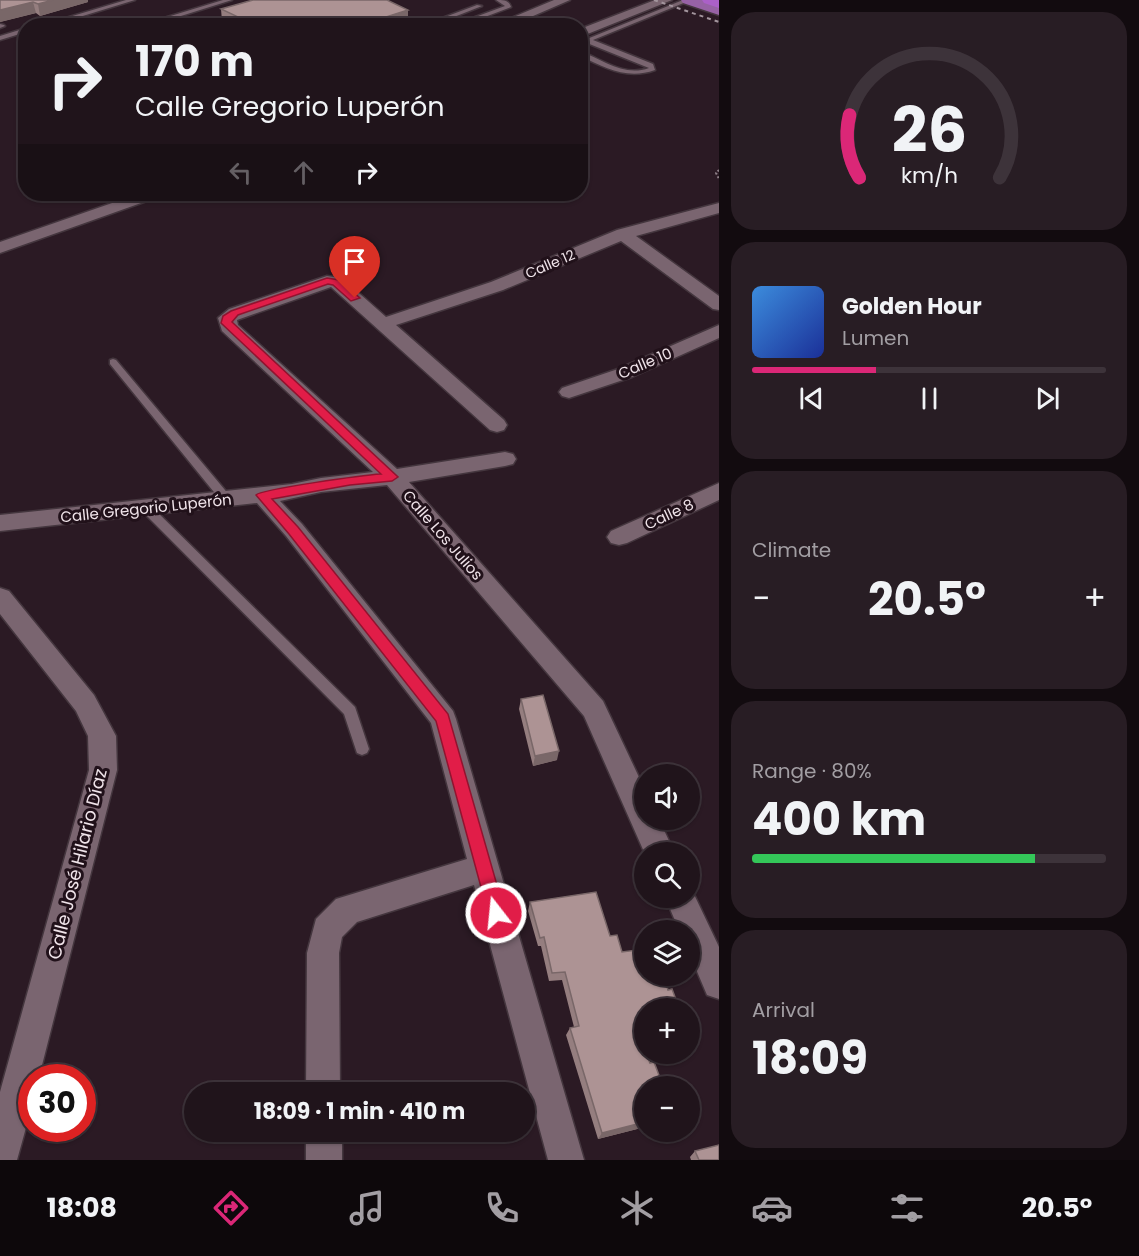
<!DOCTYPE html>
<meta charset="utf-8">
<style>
:root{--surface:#20141b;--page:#281d24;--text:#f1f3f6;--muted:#a29ea3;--line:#3d333a;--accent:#db2777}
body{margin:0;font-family:Poppins,sans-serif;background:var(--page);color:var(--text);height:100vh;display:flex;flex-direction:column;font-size:22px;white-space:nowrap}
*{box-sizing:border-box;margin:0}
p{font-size:20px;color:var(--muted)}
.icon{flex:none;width:33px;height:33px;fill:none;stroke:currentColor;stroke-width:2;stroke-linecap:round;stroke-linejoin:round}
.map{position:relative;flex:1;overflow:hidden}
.panel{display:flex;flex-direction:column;gap:12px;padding:12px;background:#120b0f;width:420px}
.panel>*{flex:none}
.top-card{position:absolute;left:18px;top:18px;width:570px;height:183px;border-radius:24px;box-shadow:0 2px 4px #0004,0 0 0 2px var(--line);background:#20141b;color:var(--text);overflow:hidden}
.buttons{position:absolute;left:634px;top:764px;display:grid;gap:12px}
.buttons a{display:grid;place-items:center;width:66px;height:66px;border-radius:50%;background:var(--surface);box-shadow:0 2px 4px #0004,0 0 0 2px var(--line);font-size:30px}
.speed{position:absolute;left:18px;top:1064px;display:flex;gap:12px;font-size:30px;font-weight:700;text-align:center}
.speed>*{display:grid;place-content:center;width:78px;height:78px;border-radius:50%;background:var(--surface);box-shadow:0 2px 4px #0004,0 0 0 2px var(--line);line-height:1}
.speed .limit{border:9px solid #d22;background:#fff;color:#111}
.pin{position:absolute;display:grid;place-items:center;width:51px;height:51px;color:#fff;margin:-62px -26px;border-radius:50% 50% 50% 0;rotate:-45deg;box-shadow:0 0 6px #0007}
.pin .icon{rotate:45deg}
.me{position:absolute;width:66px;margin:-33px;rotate:344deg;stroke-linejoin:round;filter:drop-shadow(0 0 4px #0008)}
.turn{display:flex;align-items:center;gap:21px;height:126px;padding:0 18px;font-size:27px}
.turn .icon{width:78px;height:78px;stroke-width:2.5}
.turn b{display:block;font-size:42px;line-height:51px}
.lanes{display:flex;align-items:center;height:57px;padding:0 18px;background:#0003;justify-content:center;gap:30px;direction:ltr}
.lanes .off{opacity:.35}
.big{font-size:45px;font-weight:700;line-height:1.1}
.panel .tile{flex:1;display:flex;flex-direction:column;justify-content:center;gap:9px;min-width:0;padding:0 21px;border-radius:24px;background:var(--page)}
.panel .dial{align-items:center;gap:0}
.dial svg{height:156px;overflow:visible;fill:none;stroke:var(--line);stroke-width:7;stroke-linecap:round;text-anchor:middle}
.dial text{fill:var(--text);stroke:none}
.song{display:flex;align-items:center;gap:18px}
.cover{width:72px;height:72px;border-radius:9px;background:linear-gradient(135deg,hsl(210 70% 55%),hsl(230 70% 35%))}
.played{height:6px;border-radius:3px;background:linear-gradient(90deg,var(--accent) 35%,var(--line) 35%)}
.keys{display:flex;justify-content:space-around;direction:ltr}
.heat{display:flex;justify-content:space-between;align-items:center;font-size:33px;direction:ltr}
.charge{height:9px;border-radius:4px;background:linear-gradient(90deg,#34c759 80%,var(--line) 0)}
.trip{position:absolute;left:184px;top:1082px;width:351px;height:60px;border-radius:30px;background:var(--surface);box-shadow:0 2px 4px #0004,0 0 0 2px var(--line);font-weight:700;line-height:60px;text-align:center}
.menu{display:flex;height:96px;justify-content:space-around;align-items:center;background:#0d080b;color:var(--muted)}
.menu .icon{width:42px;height:42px}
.menu .on{color:var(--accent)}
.menu b{font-size:27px;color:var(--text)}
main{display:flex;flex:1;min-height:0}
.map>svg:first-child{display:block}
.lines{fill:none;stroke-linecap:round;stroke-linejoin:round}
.service-casing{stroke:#44363e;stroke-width:3}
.minor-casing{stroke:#44363e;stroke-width:3}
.primary-casing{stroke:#44363e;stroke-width:3}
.motorway-casing{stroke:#44363e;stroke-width:3}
.path{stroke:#8d7f87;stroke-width:2;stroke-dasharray:2 2;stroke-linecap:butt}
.service{fill:#7a6570;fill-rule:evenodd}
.minor{fill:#7a6570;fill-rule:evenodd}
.primary{fill:#9762a5;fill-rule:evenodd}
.motorway{fill:#ab60c8;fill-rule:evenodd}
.rail{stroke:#a3959d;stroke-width:2;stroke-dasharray:4 4;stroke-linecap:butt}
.wall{fill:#957e7f}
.shaded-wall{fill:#796768}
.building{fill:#ad9394;stroke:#796768;stroke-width:1.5}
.route{fill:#e11d48;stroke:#92132f;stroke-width:1.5}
.labels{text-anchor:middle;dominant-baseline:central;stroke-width:6;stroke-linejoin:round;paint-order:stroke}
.far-street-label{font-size:14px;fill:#f0e4ea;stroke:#21111a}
.street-label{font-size:15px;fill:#f0e4ea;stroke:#21111a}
.near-street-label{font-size:18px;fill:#f0e4ea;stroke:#21111a}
</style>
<main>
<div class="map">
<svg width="719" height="1160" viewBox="0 0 719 1160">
<rect width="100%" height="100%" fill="#2b1a24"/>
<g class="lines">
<defs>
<path id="service" d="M126,0H135L50,26H39Z
M223,0H232L149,26L141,25Z
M496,0C503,0 509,0 511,7L461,26H451L505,6Z
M683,0H691L593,40L653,64L655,70C627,80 606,68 580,56V51C603,60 624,77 649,68L582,41Z
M477,5L482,6L431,26H421Z
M0,24L4,25L5,26L0,28Z
M26,28V32L0,40V36Z
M311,194H323L314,198H311Z
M113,359L116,360L230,496L232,499L230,502H222L110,364V360Z
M147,505L151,506L355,707L369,749L367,753L362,755L357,753L344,714L143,512L141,509Z"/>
<path id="minor" d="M554,0H570L510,26H492Z
M655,0H672L580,37V29Z
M138,194H160L158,197L0,253V242Z
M719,203V213L636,236L719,296V310L713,309L621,241L503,290L396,325L504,420L507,425L504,430L497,432L490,430L331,287L237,320L238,325L397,469L505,452L513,454L516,459L513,464L505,466L409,482L603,701L645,790V819H659L674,852H645V854L584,716L387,485L321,492L280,501L302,524L453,711L456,719L584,1160H548L474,885L357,922L342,937L339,953L340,1092H306L307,953L316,919L336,899L467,859L431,723L286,536L257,503L0,531V515L292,484L321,478L373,472L222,331L218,318L229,309L327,276L342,278L386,317L491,282L617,230Z
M719,325V338L632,377L569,398L562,396L559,392L562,388L618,369Z
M719,483V500L627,543L619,545L611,543L607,537L611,531Z
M0,588L9,591L94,695L116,736L117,770L39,1077H32V1106L17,1160H0V1092L89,770L88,736L76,711L0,614Z
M690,886L719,947V999L707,995L690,955V930H679L665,897H690Z
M306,1131H342V1160H306Z"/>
<path id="primary" d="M681,0H705L719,5V15L683,3Z"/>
<path id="motorway" d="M702,0H719V8L704,3Z"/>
</defs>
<use href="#service" class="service-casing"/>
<use href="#minor" class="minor-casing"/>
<use href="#primary" class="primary-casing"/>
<use href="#motorway" class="motorway-casing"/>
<path class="path" d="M719,170L716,173L719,179"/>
<use href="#service" class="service"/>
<use href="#minor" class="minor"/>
<use href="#primary" class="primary"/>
<use href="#motorway" class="motorway"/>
<path class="rail" d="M654,0L719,22"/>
</g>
<path class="wall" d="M0,0L88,2L40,16L36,13L0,22Z
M221,9L408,22L396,26H232L222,21Z
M521,699L557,760L533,766L519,709Z
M530,902L610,936L622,952L645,1008V1036L641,1037L645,1086V1127L598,1139L566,1035L570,1028L574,1027L562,980L549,981L541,946H538L528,911Z
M695,1151L719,1160H691L690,1157Z"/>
<path class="shaded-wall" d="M53,0H88V2L40,16L38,4Z
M33,2L36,13L0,22V10Z
M408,10V22L396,26H358Z
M559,751L557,760L533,766L535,756Z
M645,1122V1127L598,1139L602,1133Z"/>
<path class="building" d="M0,0H53L38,4L33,2L0,10Z
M253,0H387L408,10L358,26H257L221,9Z
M133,23L138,26H124Z
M543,695L559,751L535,756L521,699Z
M596,892L610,936L617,935L622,952L645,949V975H664L668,990L672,989L679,1008H645V1030L639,1031L645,1049V1053H646L650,1063L654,1062L663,1086H645V1122L602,1133L570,1028L579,1026L565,972L552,973L544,937L540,938L530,902Z
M719,1145V1160H699L695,1151Z"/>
<path class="route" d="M327,278L339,280L360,298L351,301L333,285L328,284L238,315L232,322L398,477L392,481L350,485L272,499L298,527L448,714L505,913L503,919L496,922L490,919L488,913L436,721L289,534L256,495C261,489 365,475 381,474L221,323L223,316L231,311Z"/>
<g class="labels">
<g class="far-street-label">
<text transform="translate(550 264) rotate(-23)">Calle 12</text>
</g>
<g class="street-label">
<text transform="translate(645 363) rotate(-23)">Calle 10</text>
<text transform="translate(146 508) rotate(-6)">Calle Gregorio Luperón</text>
<text transform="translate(669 514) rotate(-25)">Calle 8</text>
<text transform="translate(443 535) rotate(49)">Calle Los Julios</text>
</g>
<g class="near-street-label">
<text transform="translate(77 864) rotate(-76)">Calle José Hilario Díaz</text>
</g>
</g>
</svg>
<div class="buttons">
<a><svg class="icon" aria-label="sound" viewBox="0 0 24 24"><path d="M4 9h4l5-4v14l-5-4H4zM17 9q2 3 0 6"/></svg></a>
<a><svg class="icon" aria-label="search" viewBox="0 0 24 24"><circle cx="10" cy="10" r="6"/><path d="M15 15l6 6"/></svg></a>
<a><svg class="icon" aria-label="layers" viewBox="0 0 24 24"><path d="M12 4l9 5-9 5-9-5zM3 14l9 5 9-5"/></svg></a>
<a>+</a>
<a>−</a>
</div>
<div class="speed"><div class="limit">30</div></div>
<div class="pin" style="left:355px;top:298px;background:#d93025"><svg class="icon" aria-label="arrive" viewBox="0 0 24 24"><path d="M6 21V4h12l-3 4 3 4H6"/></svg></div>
<svg class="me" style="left:496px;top:913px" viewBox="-20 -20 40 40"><circle r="17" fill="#e11d48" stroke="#fff" stroke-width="3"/><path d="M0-11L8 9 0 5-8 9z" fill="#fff"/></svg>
<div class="trip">18:09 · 1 min · 410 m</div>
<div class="top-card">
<div class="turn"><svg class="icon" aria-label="right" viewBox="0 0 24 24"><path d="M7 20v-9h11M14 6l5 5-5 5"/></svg><div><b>170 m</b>Calle Gregorio Luperón</div></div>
<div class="lanes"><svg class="icon off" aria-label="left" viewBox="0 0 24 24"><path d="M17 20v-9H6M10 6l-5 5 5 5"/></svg><svg class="icon off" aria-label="ahead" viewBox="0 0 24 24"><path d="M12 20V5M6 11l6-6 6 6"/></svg><svg class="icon" aria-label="right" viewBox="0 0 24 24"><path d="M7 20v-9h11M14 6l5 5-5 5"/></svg></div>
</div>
</div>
<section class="panel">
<div class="tile dial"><svg viewBox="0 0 100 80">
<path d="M14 69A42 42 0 1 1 86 69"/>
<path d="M14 69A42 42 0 0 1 9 37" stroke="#db2777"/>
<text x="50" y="56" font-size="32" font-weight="700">26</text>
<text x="50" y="72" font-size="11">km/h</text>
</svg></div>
<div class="tile">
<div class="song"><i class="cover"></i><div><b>Golden Hour</b><p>Lumen</p></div></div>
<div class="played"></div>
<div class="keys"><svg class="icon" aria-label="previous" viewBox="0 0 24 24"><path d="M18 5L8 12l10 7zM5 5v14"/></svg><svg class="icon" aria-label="pause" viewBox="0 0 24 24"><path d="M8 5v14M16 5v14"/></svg><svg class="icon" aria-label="next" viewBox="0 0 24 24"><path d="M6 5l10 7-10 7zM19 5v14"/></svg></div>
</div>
<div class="tile"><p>Climate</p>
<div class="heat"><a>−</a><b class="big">20.5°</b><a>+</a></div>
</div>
<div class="tile"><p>Range · 80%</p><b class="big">400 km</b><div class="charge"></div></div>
<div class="tile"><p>Arrival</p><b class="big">18:09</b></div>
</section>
</main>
<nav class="menu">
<b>18:08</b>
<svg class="icon on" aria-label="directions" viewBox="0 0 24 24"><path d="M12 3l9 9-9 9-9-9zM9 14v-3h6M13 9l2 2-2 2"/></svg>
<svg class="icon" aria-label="music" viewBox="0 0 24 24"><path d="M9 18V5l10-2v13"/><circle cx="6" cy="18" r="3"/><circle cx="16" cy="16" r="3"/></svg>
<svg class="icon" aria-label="phone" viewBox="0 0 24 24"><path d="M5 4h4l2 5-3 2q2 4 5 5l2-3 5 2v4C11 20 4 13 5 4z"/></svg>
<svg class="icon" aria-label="climate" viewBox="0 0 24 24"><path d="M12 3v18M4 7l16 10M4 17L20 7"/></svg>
<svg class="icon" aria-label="car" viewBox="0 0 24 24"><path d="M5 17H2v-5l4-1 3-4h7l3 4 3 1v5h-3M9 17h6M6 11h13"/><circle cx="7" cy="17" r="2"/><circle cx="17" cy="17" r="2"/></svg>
<svg class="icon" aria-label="filters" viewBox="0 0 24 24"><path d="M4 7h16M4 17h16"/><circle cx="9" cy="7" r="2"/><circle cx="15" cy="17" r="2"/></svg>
<b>20.5°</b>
</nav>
